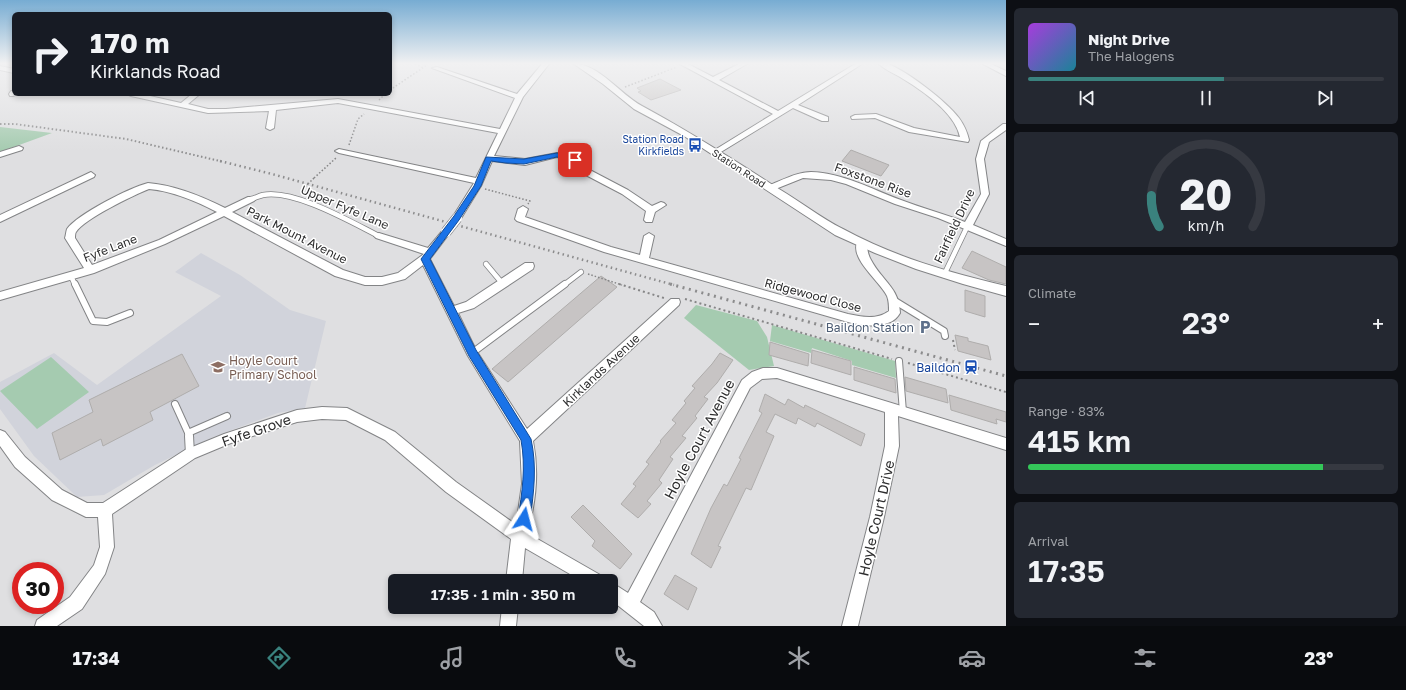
<!DOCTYPE html>
<meta charset="utf-8">
<style>
:root{--surface:#171b24;--page:#242831;--text:#f1f3f6;--muted:#9ea1a6;--line:#363941;--accent:#3a827e}
body{margin:0;font-family:"Golos Text",sans-serif;background:var(--page);color:var(--text);height:100vh;display:flex;flex-direction:column;font-size:15px;white-space:nowrap}
*{box-sizing:border-box;margin:0}
p{font-size:13px;color:var(--muted)}
.icon{flex:none;width:22px;height:22px;fill:none;stroke:currentColor;stroke-width:2;stroke-linecap:round;stroke-linejoin:round}
.map{position:relative;flex:1;overflow:hidden}
.side{display:flex;flex-direction:column;gap:8px;padding:8px;background:#0d0f14;width:400px}
.side>*{flex:none}
.guide{position:absolute;left:12px;top:12px;width:380px;height:84px;border-radius:6px;box-shadow:0 2px 6px #0003;background:#171b24;color:var(--text);overflow:hidden}
.speed{position:absolute;left:12px;top:562px;display:flex;gap:8px;font-size:20px;font-weight:700;text-align:center}
.speed>*{display:grid;place-content:center;width:52px;height:52px;border-radius:50%;background:var(--surface);box-shadow:0 2px 6px #0003;line-height:1}
.speed .limit{border:6px solid #d22;background:#fff;color:#111}
.pin{position:absolute;display:grid;place-items:center;width:34px;height:34px;color:#fff;margin:-17px;border-radius:8px;box-shadow:0 2px 6px #0006}
.me{position:absolute;width:44px;margin:-22px;rotate:9deg;stroke-linejoin:round;filter:drop-shadow(0 0 3px #0008)}
.turn{display:flex;align-items:center;gap:14px;height:84px;padding:0 12px;font-size:18px}
.turn .icon{width:52px;height:52px;stroke-width:2.5}
.turn b{display:block;font-size:28px;line-height:34px}
.big{font-size:30px;font-weight:600;line-height:1.1}
.side .card{flex:1;display:flex;flex-direction:column;justify-content:center;gap:6px;min-width:0;padding:0 14px;border-radius:6px;background:var(--page)}
.side .dial{align-items:center;gap:0}
.dial svg{height:104px;overflow:visible;fill:none;stroke:var(--line);stroke-width:7;stroke-linecap:round;text-anchor:middle}
.dial text{fill:var(--text);stroke:none}
.song{display:flex;align-items:center;gap:12px}
.cover{width:48px;height:48px;border-radius:6px;background:linear-gradient(135deg,hsl(280 70% 55%),hsl(190 70% 35%))}
.played{height:4px;border-radius:2px;background:linear-gradient(90deg,var(--accent) 55%,var(--line) 55%)}
.keys{display:flex;justify-content:space-around;direction:ltr}
.heat{display:flex;justify-content:space-between;align-items:center;font-size:22px;direction:ltr}
.charge{height:6px;border-radius:3px;background:linear-gradient(90deg,#34c759 83%,var(--line) 0)}
.trip{position:absolute;left:388px;top:574px;width:230px;height:40px;border-radius:6px;background:var(--surface);box-shadow:0 2px 6px #0003;font-weight:600;line-height:40px;text-align:center}
.tabs{display:flex;height:64px;justify-content:space-around;align-items:center;background:#090b0e;color:var(--muted)}
.tabs .icon{width:28px;height:28px}
.tabs .selected{color:var(--accent)}
.tabs b{font-size:18px;color:var(--text)}
main{display:flex;flex:1;min-height:0}
.map>svg:first-child{display:block}
.built{fill:#d1d3db}
.green{fill:#a5cbb0}
.building{fill:#c7c4c4;stroke:#afadac}
.lines{fill:none;stroke-linecap:round;stroke-linejoin:round}
.service-far2-casing{stroke:#838486;stroke-width:6}
.service-far1-casing{stroke:#838486;stroke-width:8}
.service-casing{stroke:#838486;stroke-width:10}
.minor-casing{stroke:#838486;stroke-width:2}
.tertiary-casing{stroke:#838486;stroke-width:2}
.path-far1{stroke:#868687;stroke-width:1.5;stroke-dasharray:1.5 2;stroke-linecap:butt}
.path{stroke:#868687;stroke-width:2;stroke-dasharray:2 3;stroke-linecap:butt}
.service-far2{stroke:#fff;stroke-width:4.5}
.service-far1{stroke:#fff;stroke-width:6}
.service{stroke:#fff;stroke-width:8}
.minor{fill:#fff;fill-rule:evenodd}
.tertiary{fill:#fff;fill-rule:evenodd}
.rail-far2{stroke:#8c8c8d;stroke-width:2;stroke-dasharray:1.5 2.5;stroke-linecap:butt}
.rail-far1{stroke:#8c8c8d;stroke-width:2.5;stroke-dasharray:1.5 3.5;stroke-linecap:butt}
.rail{stroke:#8c8c8d;stroke-width:3;stroke-dasharray:2 4.5;stroke-linecap:butt}
.minor-bridge-casing{stroke:#838486;stroke-width:11;stroke-linecap:butt}
.path-bridge{stroke:#868687;stroke-width:1.5;stroke-dasharray:1.5 2;stroke-linecap:butt}
.minor-bridge{stroke:#fff;stroke-width:10}
.route{fill:#1a73e8;stroke:#114b97}
.labels{text-anchor:middle;dominant-baseline:central;stroke-width:3;stroke-linejoin:round;paint-order:stroke}
.far-transit-label{font-size:10px;fill:#164399;stroke:#fff;text-anchor:end}
.far-street-label{font-size:10px;fill:#2d2d2e;stroke:#fff}
.street-label{font-size:12px;fill:#2d2d2e;stroke:#fff}
.service-label{font-size:12px;fill:#4e5e75;stroke:#fff;text-anchor:end}
.education-label{font-size:12px;fill:#785e54;stroke:#fff;text-anchor:start}
.transit-label{font-size:12px;fill:#164399;stroke:#fff;text-anchor:end}
.near-street-label{font-size:14px;fill:#2d2d2e;stroke:#fff}
</style>
<main>
<div class="map">
<svg width="1006" height="626" viewBox="0 0 1006 626">
<rect width="100%" height="100%" fill="#dfdfe1"/>
<path class="built" d="M201,253L240,275L290,310L326,321L305,408L278,413L213,437L155,465L104,495L77,497L34,456L0,409V382L54,353L97,385L221,296L175,272Z"/>
<path class="green" d="M0,127L52,133L0,152Z
M696,305L757,321L767,337L774,366L749,370L684,318Z
M772,325L895,361L896,378L852,365V361L812,348L811,353L770,341Z
M51,357L89,392L37,429L0,391Z"/>
<path class="building" d="M660,79L681,90L651,100L638,92L641,91L637,88Z
M851,150L889,165L881,176L842,161Z
M972,251L1006,267V284L989,280L962,268Z
M601,276L617,287L508,382L492,369Z
M965,290L985,296V317L965,311Z
M955,335L968,338V341L988,346L991,360L958,351Z
M770,342L809,354L808,366L769,355Z
M812,350L851,361V375L811,363Z
M720,353L733,360L717,383L704,397L708,399L695,416L697,418L682,436L686,438L670,457L673,459L659,480L662,483L647,501L651,504L638,518L621,504L636,486L633,484L649,464L646,462L661,442L660,441L676,423L672,420L686,403L684,401L695,388L692,386L712,364Z
M182,354L199,386L150,412L153,420L103,446L101,439L60,460L52,433L93,412L89,400Z
M854,367L895,379L896,393L854,380Z
M905,377L946,389L948,403L906,391Z
M765,394L785,405L788,399L804,408L805,405L865,434L861,446L817,423L815,427L798,418L796,424L775,414L766,432L774,436L751,490L746,488L718,546L721,547L711,568L691,554L711,508L724,484L727,486L741,459L739,458L762,413L759,411Z
M949,395L1006,412V422L996,419L997,424L951,410Z
M583,505L632,554L620,569L592,546L595,541L571,517Z
M675,575L697,588L688,610L664,594Z"/>
<g class="lines">
<defs>
<path id="service-far2" d="M251,199C255,198 259,196 263,195C294,189 351,222 379,236
M486,264L502,283
M944,275L967,227
M71,276L75,285
M564,285L581,272"/>
<path id="service-far1" d="M75,284L93,321L107,322L130,313
M895,301L944,331L945,336
M472,353L565,284
M899,361L903,412
M175,404L190,437
M188,433L227,416"/>
<path id="service" d="M189,436L190,454"/>
<path id="minor" d="M542,64H549L523,97L494,156L525,159L557,153L569,154L578,158L588,169L628,190L652,206L661,202L664,203L666,205L655,212L652,222H646L644,220L646,211L622,194L582,173L572,162L564,158L557,157L525,165L492,161L481,186L460,220L457,221L452,218L474,183L339,153L335,151L339,149L476,178L498,133L338,103L276,110L274,128L270,130L266,128L269,111L208,113L131,96L127,94H141L181,103L192,94H200L188,104L208,109H226L338,99L500,129L515,98L432,68L437,67L517,94Z
M680,64H688L713,77L739,64H747L719,80L778,111L855,64H862L798,105L828,117V121H822L793,108L716,155H713L712,153L713,151L773,114Z
M879,64C882,64 885,63 888,64C907,71 946,101 959,118C964,125 967,131 969,140L968,142L909,132L875,118L852,119L851,117L855,115L876,114L914,128L960,137C955,112 920,89 900,77C893,73 884,69 879,64Z
M983,64H991L1006,71V76Z
M0,66L14,69V73L0,70Z
M11,91H14V94H17L13,96H10L9,94Z
M1003,124H1006V130L989,142L984,159L989,194L973,225L1006,239V246L938,218L895,204L846,184L831,180L803,178L773,190L770,191L766,188L767,186C781,181 796,172 811,172C843,173 871,189 901,200C922,208 944,214 965,222L981,194L976,159L981,141Z
M19,146L23,148L22,150L0,157V152Z
M91,172L95,175L94,177L0,222V215Z
M148,183C174,185 201,196 225,208L248,197H254L256,199L254,201L232,212L343,270L365,277H382L398,273L424,254L376,238L374,236L376,234L379,233L428,248L443,230H449L451,232L449,234L430,259L454,306L466,302L525,263H533L534,266L533,269L474,308L458,313L476,350L527,429L671,299H679L680,302L679,305L533,441C539,471 536,503 527,533L602,576L605,581H582L525,548L522,581H506L511,539L446,492L385,440L346,420L322,419L297,422L231,443L195,458L112,514L114,547L105,574L82,609L57,626H35L37,620L70,597L94,565L100,547L98,517H86L52,500L15,467L0,446V430L5,432L25,457L62,490L87,503H103L185,450L224,434L297,410L322,407L347,408L395,432L456,482L515,524L517,519L522,484L520,441L468,356L423,265L405,279L382,285H365L335,276L224,216L165,244L94,273L0,300V292L84,268L65,238C66,235 66,232 67,229C78,214 129,188 148,183ZM149,189C172,191 196,201 217,212L159,240L92,265L75,238C75,237 75,233 76,232C84,219 134,195 149,189Z
M523,206L528,209L525,217L611,247L640,255L644,236L649,233L654,236L649,258L848,314C862,317 877,320 889,311C889,306 889,301 887,296C880,281 848,258 858,240H864C868,246 867,254 871,260C882,281 899,287 900,313C891,330 863,326 848,322L604,252L517,221L515,219L518,209Z
M763,368H777L1006,438V450L898,416L899,446L884,517L858,626H842L870,517L885,446V412L777,378L762,379L750,388L640,602L654,612L662,626H644L611,600V582L628,593L742,380L752,372Z
M502,607H518L516,626H500Z"/>
<path id="tertiary" d="M574,64C598,63 621,95 642,106C690,132 734,160 779,189C801,202 821,218 843,229C894,257 951,273 1006,286V296L963,284L916,269L875,253L835,235L684,136L634,109L603,84Z"/>
</defs>
<use href="#service-far2" class="service-far2-casing"/>
<use href="#service-far1" class="service-far1-casing"/>
<use href="#service" class="service-casing"/>
<use href="#minor" class="minor-casing"/>
<use href="#tertiary" class="tertiary-casing"/>
<path class="path-far1" d="M415,64L424,68
M625,87L677,67
M390,90L427,65
M379,100L385,94
M349,145L358,119L364,114
M314,178L336,158
M485,189L530,201L528,204
M588,274L622,285"/>
<path class="path" d="M619,284L664,298
M685,299L892,359
M953,340L955,350
M908,363L1006,392"/>
<use href="#service-far2" class="service-far2"/>
<use href="#service-far1" class="service-far1"/>
<use href="#service" class="service"/>
<use href="#minor" class="minor"/>
<use href="#tertiary" class="tertiary"/>
<path class="rail-far2" d="M0,124H15L126,139L224,162"/>
<path class="rail-far1" d="M220,161L272,174L674,285"/>
<path class="rail" d="M670,284L1006,376"/>
<defs>
<path id="minor-bridge" d="M446,232L457,218"/>
</defs>
<use href="#minor-bridge" class="minor-bridge-casing"/>
<path class="path-bridge" d="M303,189L314,178"/>
<use href="#minor-bridge" class="minor-bridge"/>
</g>
<linearGradient id="sky" x2="0" y2="1"><stop stop-color="#77acd2"/><stop offset="0.42" stop-color="#f1f1f2"/><stop offset="1" stop-color="#f1f1f2" stop-opacity="0"/></linearGradient>
<rect width="1006" height="151" fill="url(#sky)"/>
<path class="route" d="M557,153L579,160L575,162L557,157L524,164L506,163L491,161L481,186L459,220L430,259L476,350L531,439C537,466 534,492 530,519L528,523L524,525L520,523L518,519C522,493 526,467 521,440L469,356L421,259L454,216L474,186L486,157L524,159Z"/>
<defs>
<symbol id="bus-bare" viewBox="-9 -9 18 18"><path d="M-5-6H5V4H4V6H2V4H-2V6H-4V4H-5ZM-3.5-4V0h7V-4ZM-3.5 1.2v1.5H-2V1.2ZM2 1.2v1.5H3.5V1.2Z" fill="#1a4fb4" stroke="#fff" stroke-width="2.5" paint-order="stroke"/></symbol>
<symbol id="parking-bare" viewBox="-9 -9 18 18"><path d="M-3.5-5.5H1a3.5 3.5 0 0 1 0 7H-1V5.5H-3.5ZM-1-3.4V-.6H.8a1.4 1.4 0 0 0 0-2.8Z" fill="#5c6f8a" stroke="#fff" stroke-width="2.5" paint-order="stroke"/></symbol>
<symbol id="school-bare" viewBox="-9 -9 18 18"><path d="M0-5L7-2L0 1L-7-2ZM-4 1L0 2.5L4 1V4Q0 6-4 4Z" fill="#8d6e63" stroke="#fff" stroke-width="2.5" paint-order="stroke"/></symbol>
<symbol id="station-bare" viewBox="-9 -9 18 18"><path d="M-3-6H3Q5-6 5-4V2Q5 4 3 4L4.5 6H3L1.5 4h-3L-3 6H-4.5L-3 4Q-5 4-5 2V-4Q-5-6-3-6ZM-3.5-4v3h7v-3ZM-3.5 1v1.5H-2V1ZM2 1v1.5H3.5V1Z" fill="#1a4fb4" stroke="#fff" stroke-width="2.5" paint-order="stroke"/></symbol>
</defs>
<g fill-rule="evenodd">
<use href="#bus-bare" x="685" y="135" width="20" height="20"/>
<use href="#parking-bare" x="915" y="317" width="20" height="20"/>
<use href="#school-bare" x="208" y="357" width="20" height="20"/>
<use href="#station-bare" x="961" y="357" width="20" height="20"/>
</g>
<g class="labels">
<g class="far-transit-label">
<text x="684" y="139">Station Road<tspan x="684" dy="12">Kirkfields</tspan></text>
</g>
<g class="far-street-label">
<text transform="translate(739 168) rotate(33)">Station Road</text>
</g>
<g class="street-label">
<text transform="translate(873 180) rotate(20)">Foxstone Rise</text>
<text transform="translate(345 207) rotate(23)">Upper Fyfe Lane</text>
<text transform="translate(954 226) rotate(-65)">Fairfield Drive</text>
<text transform="translate(297 235) rotate(27)">Park Mount Avenue</text>
<text transform="translate(110 248) rotate(-21)">Fyfe Lane</text>
<text transform="translate(813 295) rotate(15)">Ridgewood Close</text>
<text transform="translate(601 370) rotate(-43)">Kirklands Avenue</text>
</g>
<g class="service-label">
<text x="914" y="327">Baildon Station</text>
</g>
<g class="education-label">
<text x="229" y="360">Hoyle Court<tspan x="229" dy="14">Primary School</tspan></text>
</g>
<g class="transit-label">
<text x="960" y="367">Baildon</text>
</g>
<g class="near-street-label">
<text transform="translate(256 430) rotate(-19)">Fyfe Grove</text>
<text transform="translate(699 439) rotate(-62)">Hoyle Court Avenue</text>
<text transform="translate(876 518) rotate(-77)">Hoyle Court Drive</text>
</g>
</g>
</svg>
<div class="speed"><div class="limit">30</div></div>
<div class="pin" style="left:575px;top:160px;background:#d93025"><svg class="icon" aria-label="arrive" viewBox="0 0 24 24"><path d="M6 21V4h12l-3 4 3 4H6"/></svg></div>
<svg class="me" style="left:524px;top:519px" viewBox="-20 -20 40 40"><path d="M0-17L14 15 0 8-14 15z" fill="#1a73e8" stroke="#fff" stroke-width="4"/></svg>
<div class="trip">17:35 · 1 min · 350 m</div>
<div class="guide">
<div class="turn"><svg class="icon" aria-label="right" viewBox="0 0 24 24"><path d="M7 20v-9h11M14 6l5 5-5 5"/></svg><div><b>170 m</b>Kirklands Road</div></div>
</div>
</div>
<section class="side">
<div class="card">
<div class="song"><i class="cover"></i><div><b>Night Drive</b><p>The Halogens</p></div></div>
<div class="played"></div>
<div class="keys"><svg class="icon" aria-label="previous" viewBox="0 0 24 24"><path d="M18 5L8 12l10 7zM5 5v14"/></svg><svg class="icon" aria-label="pause" viewBox="0 0 24 24"><path d="M8 5v14M16 5v14"/></svg><svg class="icon" aria-label="next" viewBox="0 0 24 24"><path d="M6 5l10 7-10 7zM19 5v14"/></svg></div>
</div>
<div class="card dial"><svg viewBox="0 0 100 80">
<path d="M14 69A42 42 0 1 1 86 69"/>
<path d="M14 69A42 42 0 0 1 8 45" stroke="#3a827e"/>
<text x="50" y="56" font-size="32" font-weight="700">20</text>
<text x="50" y="72" font-size="11">km/h</text>
</svg></div>
<div class="card"><p>Climate</p>
<div class="heat"><a>−</a><b class="big">23°</b><a>+</a></div>
</div>
<div class="card"><p>Range · 83%</p><b class="big">415 km</b><div class="charge"></div></div>
<div class="card"><p>Arrival</p><b class="big">17:35</b></div>
</section>
</main>
<nav class="tabs">
<b>17:34</b>
<svg class="icon selected" aria-label="directions" viewBox="0 0 24 24"><path d="M12 3l9 9-9 9-9-9zM9 14v-3h6M13 9l2 2-2 2"/></svg>
<svg class="icon" aria-label="music" viewBox="0 0 24 24"><path d="M9 18V5l10-2v13"/><circle cx="6" cy="18" r="3"/><circle cx="16" cy="16" r="3"/></svg>
<svg class="icon" aria-label="phone" viewBox="0 0 24 24"><path d="M5 4h4l2 5-3 2q2 4 5 5l2-3 5 2v4C11 20 4 13 5 4z"/></svg>
<svg class="icon" aria-label="climate" viewBox="0 0 24 24"><path d="M12 3v18M4 7l16 10M4 17L20 7"/></svg>
<svg class="icon" aria-label="car" viewBox="0 0 24 24"><path d="M5 17H2v-5l4-1 3-4h7l3 4 3 1v5h-3M9 17h6M6 11h13"/><circle cx="7" cy="17" r="2"/><circle cx="17" cy="17" r="2"/></svg>
<svg class="icon" aria-label="filters" viewBox="0 0 24 24"><path d="M4 7h16M4 17h16"/><circle cx="9" cy="7" r="2"/><circle cx="15" cy="17" r="2"/></svg>
<b>23°</b>
</nav>
